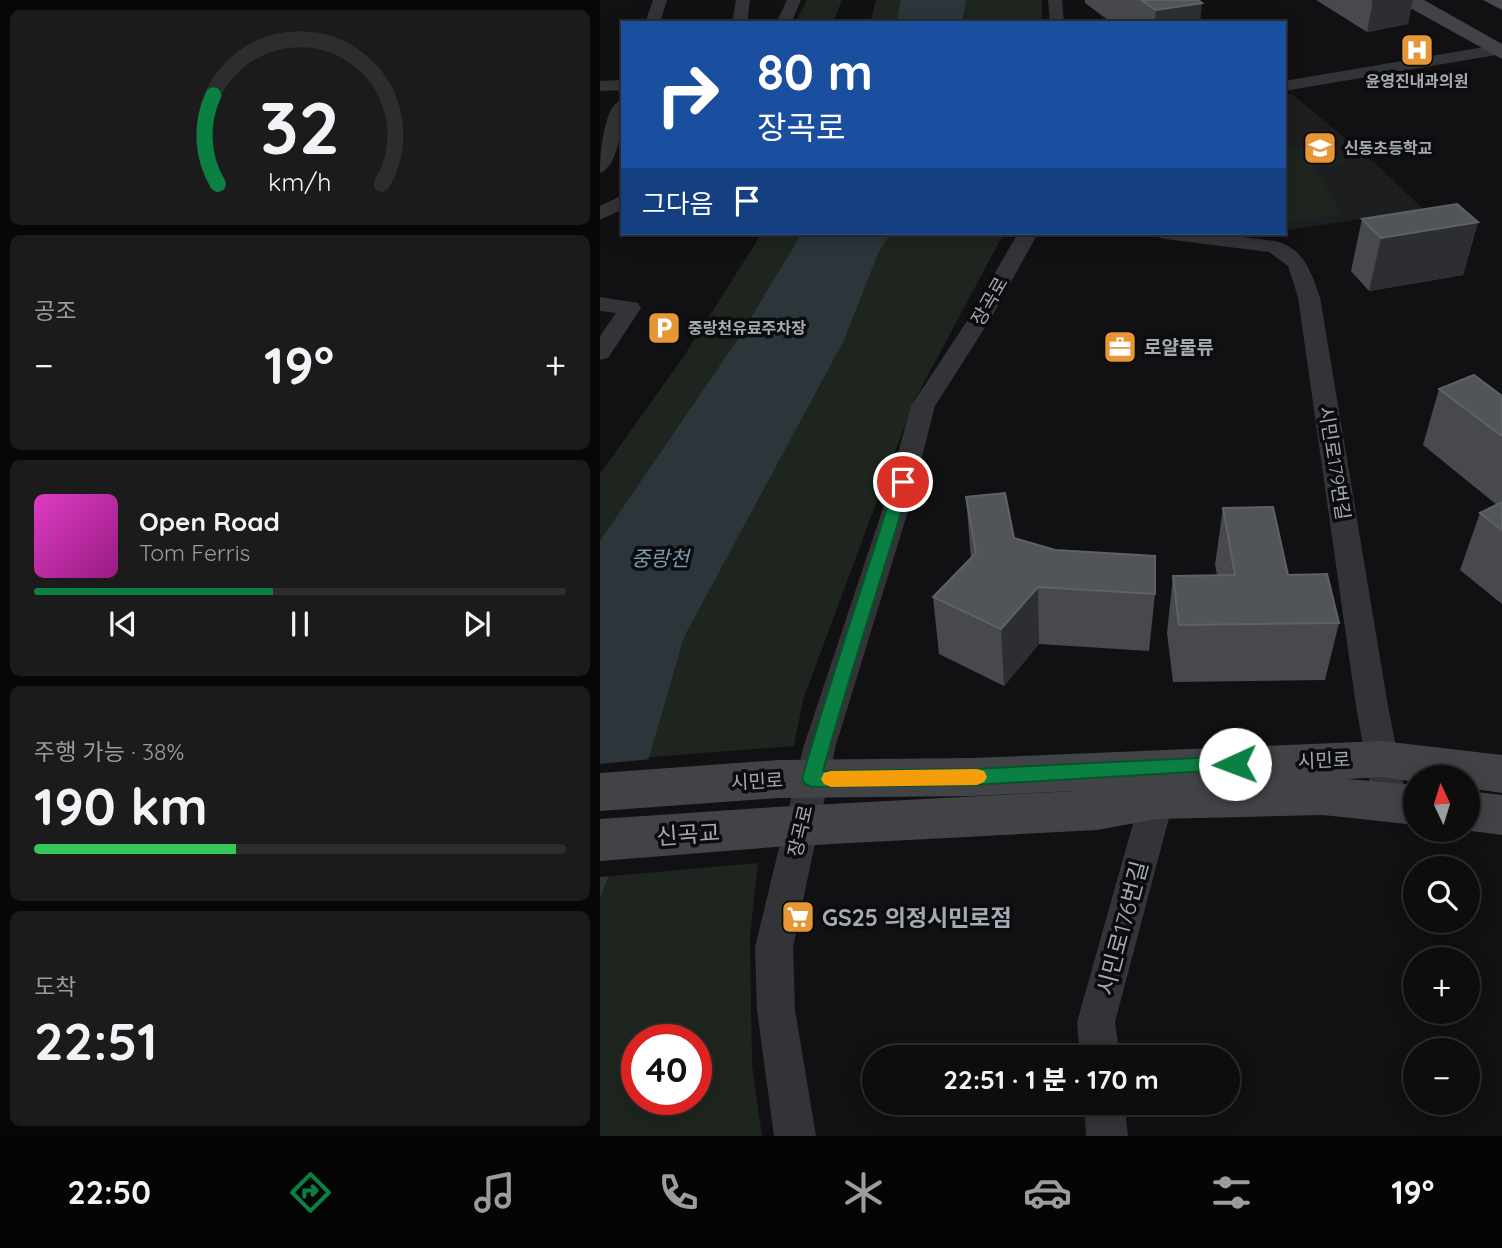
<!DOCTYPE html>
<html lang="ko">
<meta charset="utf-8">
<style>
:root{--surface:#0d0d0e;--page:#1b1b1c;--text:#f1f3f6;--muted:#9a9c9e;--line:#2d2d2e;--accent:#0b8043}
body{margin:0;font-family:Quicksand,"Noto Sans KR",sans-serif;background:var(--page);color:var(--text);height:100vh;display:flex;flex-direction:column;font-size:26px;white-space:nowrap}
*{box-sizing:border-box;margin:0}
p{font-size:23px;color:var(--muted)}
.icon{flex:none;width:38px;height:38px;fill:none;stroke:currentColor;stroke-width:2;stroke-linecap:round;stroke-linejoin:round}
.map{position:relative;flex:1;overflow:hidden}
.drawer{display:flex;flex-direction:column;gap:10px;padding:10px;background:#070708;width:600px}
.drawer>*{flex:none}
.banner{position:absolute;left:21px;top:21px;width:665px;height:214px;border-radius:0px;box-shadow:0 4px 18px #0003,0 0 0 2px var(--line);background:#1a4fa0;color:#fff;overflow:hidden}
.needle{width:46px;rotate:356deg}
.tools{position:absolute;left:803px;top:765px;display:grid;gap:14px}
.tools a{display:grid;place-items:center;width:77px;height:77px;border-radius:50%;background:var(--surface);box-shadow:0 4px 18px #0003,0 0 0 2px var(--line);font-size:35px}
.speed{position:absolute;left:21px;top:1024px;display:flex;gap:14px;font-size:35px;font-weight:700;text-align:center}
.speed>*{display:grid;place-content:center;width:91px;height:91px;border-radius:50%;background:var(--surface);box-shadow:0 4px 18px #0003,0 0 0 2px var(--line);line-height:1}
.speed .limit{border:10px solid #d22;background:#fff;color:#111}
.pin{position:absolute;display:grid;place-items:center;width:60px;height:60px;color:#fff;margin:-30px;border:4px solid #fff;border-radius:50%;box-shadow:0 2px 7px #0007}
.me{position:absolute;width:77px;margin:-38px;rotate:268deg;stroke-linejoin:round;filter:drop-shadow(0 0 5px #0008)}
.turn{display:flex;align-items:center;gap:24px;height:147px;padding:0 21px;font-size:32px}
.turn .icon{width:91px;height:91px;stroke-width:2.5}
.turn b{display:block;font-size:49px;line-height:60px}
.then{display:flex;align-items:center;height:66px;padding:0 21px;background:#0003;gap:14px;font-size:26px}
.big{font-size:52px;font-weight:800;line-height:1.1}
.drawer .widget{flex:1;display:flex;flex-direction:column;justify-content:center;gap:10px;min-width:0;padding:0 24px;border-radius:10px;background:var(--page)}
.drawer .dial{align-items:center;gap:0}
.dial svg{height:182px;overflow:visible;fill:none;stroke:var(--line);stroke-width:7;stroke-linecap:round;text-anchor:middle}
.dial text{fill:var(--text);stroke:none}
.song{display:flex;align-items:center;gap:21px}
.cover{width:84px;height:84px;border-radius:10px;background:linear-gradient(135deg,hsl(310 70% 55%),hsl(310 70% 35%))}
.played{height:7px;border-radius:4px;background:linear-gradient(90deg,var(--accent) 45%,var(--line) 45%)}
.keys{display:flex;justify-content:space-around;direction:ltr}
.heat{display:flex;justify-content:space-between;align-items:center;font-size:38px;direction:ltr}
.charge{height:10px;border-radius:5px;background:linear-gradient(90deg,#34c759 38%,var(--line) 0)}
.trip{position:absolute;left:262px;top:1045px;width:378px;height:70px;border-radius:35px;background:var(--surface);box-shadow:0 4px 18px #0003,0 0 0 2px var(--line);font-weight:800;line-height:70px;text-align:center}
.menu{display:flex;height:112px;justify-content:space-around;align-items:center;background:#050506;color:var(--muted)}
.menu .icon{width:49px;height:49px}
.menu .current{color:var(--accent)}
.menu b{font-size:32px;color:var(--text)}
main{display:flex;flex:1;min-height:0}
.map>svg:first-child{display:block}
.built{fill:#1d1e20}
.green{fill:#1e251e;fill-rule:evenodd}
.water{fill:#2c353a}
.pier{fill:#111113}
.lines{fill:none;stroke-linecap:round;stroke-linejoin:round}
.street{fill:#333437;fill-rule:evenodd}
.secondary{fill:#414347;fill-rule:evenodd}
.wall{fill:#47494e}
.shaded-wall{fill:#2d2e32}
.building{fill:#515459;stroke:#5e6167;stroke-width:2}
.route{fill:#0b8043;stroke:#07532c;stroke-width:2}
.slow{fill:#f59e0b}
.labels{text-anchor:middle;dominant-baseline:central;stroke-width:7;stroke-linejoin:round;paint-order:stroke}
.far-poi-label{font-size:16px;font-weight:bold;fill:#a3aab3;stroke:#0c0c0e;text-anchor:start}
.street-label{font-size:19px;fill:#a3aab3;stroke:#0c0c0e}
.poi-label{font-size:19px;font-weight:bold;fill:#a3aab3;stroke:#0c0c0e;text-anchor:start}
.water-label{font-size:21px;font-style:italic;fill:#7c9bac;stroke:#0c0c0e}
.near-street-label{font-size:23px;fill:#a3aab3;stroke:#0c0c0e}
.near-poi-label{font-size:23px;font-weight:bold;fill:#a3aab3;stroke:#0c0c0e;text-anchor:start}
</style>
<main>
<section class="drawer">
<div class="widget dial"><svg viewBox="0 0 100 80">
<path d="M14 69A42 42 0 1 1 86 69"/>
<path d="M14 69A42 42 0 0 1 12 30" stroke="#0b8043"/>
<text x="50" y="56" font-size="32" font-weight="700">32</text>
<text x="50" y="72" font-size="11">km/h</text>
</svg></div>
<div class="widget"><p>공조</p>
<div class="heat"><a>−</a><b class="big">19°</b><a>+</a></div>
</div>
<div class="widget">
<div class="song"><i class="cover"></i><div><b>Open Road</b><p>Tom Ferris</p></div></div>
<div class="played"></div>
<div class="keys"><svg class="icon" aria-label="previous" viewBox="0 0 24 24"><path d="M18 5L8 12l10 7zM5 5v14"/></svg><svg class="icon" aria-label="pause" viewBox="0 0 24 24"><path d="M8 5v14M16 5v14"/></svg><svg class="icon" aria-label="next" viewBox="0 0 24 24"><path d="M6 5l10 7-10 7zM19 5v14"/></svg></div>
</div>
<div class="widget"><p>주행 가능 · 38%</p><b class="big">190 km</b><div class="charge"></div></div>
<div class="widget"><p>도착</p><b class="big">22:51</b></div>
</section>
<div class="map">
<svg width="902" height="1136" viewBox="0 0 902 1136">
<rect width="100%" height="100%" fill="#111113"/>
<path class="built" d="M692,94L776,164L823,209L684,231V95Z"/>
<path class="green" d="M207,0H242L233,23H195Z
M276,0H442V23H270Z
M728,146L743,163L713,166L742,215L684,222V148Z
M162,233H404L314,401L203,700L194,746L0,761V474L82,359Z
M158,863L150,936L152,1065L162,1136H0V877ZM37,1040H96V1099H37Z"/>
<path class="water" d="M301,0H366L362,23H296Z
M202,233H291L279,251L244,340L84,637L33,812L0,898V541L138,339Z"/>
<path class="pier" d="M52,759L36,813L12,876L0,877V764Z"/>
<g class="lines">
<path class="street" d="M53,0H67L60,23H45Z
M136,0H150L147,23H132Z
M187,0H201L191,23H176Z
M448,0H462L464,23H450Z
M902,44V54L684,91V81Z
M23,80V90L0,91V81Z
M23,99C23,117 20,167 0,173C0,156 3,104 23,99Z
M23,195V209L0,220V206Z
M418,233H438L391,318L335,406L309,508L236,745L193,947L195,1010L216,1136H174L157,1010L155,947L204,745L283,508L311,406L369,318Z
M555,233H610L675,241C704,248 711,272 720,297L788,706L807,802L802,812L790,816L778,812L773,802L756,706L698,297L688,266L669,252L565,239L558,237Z
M0,297L38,303L41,308L8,358L0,360V336L16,313L0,311Z
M557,785L569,789L574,799L515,1022L520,1057H480L477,1022L540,799L545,789Z
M484,1102H524L528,1136H486Z"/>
<path class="secondary" d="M800,0H824L902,44V59L803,4Z
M782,741L902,755V793L868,788V777H816V782L782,777L748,779L816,785V825L723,815L557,819L497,830L175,847L0,861V819L175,807L474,791L373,796L178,798L0,811V773L178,760L373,758Z
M868,791L902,795V835L864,830H868Z"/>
</g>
<path class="wall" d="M485,0H598L600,23H512L485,3Z
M716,0H773L772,3L808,24L767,32Z
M883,0H902V10Z
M762,219L878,222L863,275L769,291L751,271Z
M839,389L902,396V604L860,570L880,513L897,505L823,445Z
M366,497L414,538L555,594L549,651L439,644L404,686L339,654L333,597L371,558Z
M623,508L688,575L739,623L725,680L573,682L567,633L573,576L617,575L615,565Z"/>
<path class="shaded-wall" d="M773,0H813L808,24L767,32Z
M602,3L600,23H555L556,10Z
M878,222L863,275L769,291L781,238Z
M438,587L439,644L404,686L401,629Z"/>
<path class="building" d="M541,0H598L602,3L556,10Z
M857,204L878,222L781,238L762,219Z
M874,375L902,396V436L839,389Z
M405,493L414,538L455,550L555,556V594L438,587L401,629L333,597L376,553L366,497Z
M902,502V530L880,513Z
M673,507L688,575L727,574L739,623L579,625L573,576L635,575L623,508Z"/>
<path class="route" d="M303,478L310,482C282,579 249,674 223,771L373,769L635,756L642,758L645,764L642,769L373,785L212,787L205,784L202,779C230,679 265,581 295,482Z"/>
<path class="slow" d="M377,769L384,771L387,777L384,782L377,785L231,787L224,784L221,779L224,773L231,771Z"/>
<defs>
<symbol id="hospital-square" viewBox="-11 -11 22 22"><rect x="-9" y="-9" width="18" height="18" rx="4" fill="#e69635" stroke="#0c0c0e"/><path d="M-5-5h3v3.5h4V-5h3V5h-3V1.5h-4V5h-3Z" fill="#fff"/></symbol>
<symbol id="school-square" viewBox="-11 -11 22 22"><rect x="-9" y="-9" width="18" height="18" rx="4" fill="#e69635" stroke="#0c0c0e"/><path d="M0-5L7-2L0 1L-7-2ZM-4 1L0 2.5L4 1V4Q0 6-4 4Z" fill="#fff"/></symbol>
<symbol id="parking-square" viewBox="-11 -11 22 22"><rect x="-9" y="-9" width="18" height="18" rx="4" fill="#e69635" stroke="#0c0c0e"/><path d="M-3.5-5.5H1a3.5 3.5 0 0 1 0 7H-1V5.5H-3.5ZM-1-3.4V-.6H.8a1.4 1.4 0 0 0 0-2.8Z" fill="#fff"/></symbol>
<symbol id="office-square" viewBox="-11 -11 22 22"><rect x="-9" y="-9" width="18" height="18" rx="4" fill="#e69635" stroke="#0c0c0e"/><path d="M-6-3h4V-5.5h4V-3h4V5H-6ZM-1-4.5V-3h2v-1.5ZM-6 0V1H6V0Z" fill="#fff"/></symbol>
<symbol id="supermarket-square" viewBox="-11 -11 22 22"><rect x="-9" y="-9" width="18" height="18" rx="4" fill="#e69635" stroke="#0c0c0e"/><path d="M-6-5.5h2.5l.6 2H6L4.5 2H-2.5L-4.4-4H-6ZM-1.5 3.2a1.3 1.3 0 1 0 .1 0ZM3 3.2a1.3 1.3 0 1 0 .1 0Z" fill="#fff"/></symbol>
</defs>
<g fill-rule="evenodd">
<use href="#hospital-square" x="798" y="31" width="38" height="38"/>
<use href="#school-square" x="701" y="129" width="38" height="38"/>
<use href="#parking-square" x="45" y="309" width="38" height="38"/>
<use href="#office-square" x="501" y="328" width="38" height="38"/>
<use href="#supermarket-square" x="179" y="898" width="38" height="38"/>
</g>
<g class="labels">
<g class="far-poi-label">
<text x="817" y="81" text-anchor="middle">윤영진내과의원</text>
<text x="744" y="148">신동초등학교</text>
<text x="88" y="328">중랑천유료주차장</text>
</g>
<g class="street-label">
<text transform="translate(389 301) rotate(-60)">장곡로</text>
<text transform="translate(735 463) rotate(81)">시민로179번길</text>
<text transform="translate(724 760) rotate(-2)">시민로</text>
<text transform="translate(157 781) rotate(-3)">시민로</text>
<text transform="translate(200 831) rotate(-77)">장곡로</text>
</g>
<g class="poi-label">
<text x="544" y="347">로얄물류</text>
</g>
<g class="water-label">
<text x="60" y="558">중랑천</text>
</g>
<g class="near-street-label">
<text transform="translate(88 834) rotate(-4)">신곡교</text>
<text transform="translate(522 928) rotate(-75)">시민로176번길</text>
</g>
<g class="near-poi-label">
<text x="222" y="917">GS25 의정시민로점</text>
</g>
</g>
</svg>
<div class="tools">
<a><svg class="needle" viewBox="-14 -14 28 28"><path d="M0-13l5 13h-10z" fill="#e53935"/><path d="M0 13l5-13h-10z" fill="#9a9c9e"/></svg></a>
<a><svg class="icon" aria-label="search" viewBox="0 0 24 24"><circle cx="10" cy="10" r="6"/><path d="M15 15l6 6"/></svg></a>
<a>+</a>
<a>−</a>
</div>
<div class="speed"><div class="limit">40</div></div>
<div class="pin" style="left:303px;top:482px;background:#d93025"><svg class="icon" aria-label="arrive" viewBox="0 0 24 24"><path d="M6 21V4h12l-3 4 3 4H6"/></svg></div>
<svg class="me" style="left:635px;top:764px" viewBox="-20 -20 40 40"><circle r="19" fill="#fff"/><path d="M0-13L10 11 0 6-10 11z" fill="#0b8043"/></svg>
<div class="trip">22:51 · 1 분 · 170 m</div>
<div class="banner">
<div class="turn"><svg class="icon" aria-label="right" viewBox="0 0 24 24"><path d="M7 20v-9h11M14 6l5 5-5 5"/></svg><div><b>80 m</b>장곡로</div></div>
<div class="then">그다음<svg class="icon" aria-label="arrive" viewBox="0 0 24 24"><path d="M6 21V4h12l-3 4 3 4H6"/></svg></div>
</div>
</div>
</main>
<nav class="menu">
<b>22:50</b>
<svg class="icon current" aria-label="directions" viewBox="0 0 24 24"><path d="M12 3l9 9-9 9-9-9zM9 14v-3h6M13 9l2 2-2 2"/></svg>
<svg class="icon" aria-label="music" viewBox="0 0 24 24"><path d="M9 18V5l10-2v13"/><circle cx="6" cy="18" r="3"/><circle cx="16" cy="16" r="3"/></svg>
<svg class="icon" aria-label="phone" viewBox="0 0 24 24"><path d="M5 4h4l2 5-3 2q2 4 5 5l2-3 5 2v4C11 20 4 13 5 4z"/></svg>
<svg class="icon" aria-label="climate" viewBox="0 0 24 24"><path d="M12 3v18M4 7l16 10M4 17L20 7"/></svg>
<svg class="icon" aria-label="car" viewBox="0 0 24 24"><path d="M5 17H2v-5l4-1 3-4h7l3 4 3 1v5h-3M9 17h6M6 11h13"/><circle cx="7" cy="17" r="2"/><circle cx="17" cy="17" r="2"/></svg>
<svg class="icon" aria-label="filters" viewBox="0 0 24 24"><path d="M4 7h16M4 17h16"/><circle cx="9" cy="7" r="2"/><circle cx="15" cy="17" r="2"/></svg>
<b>19°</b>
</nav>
